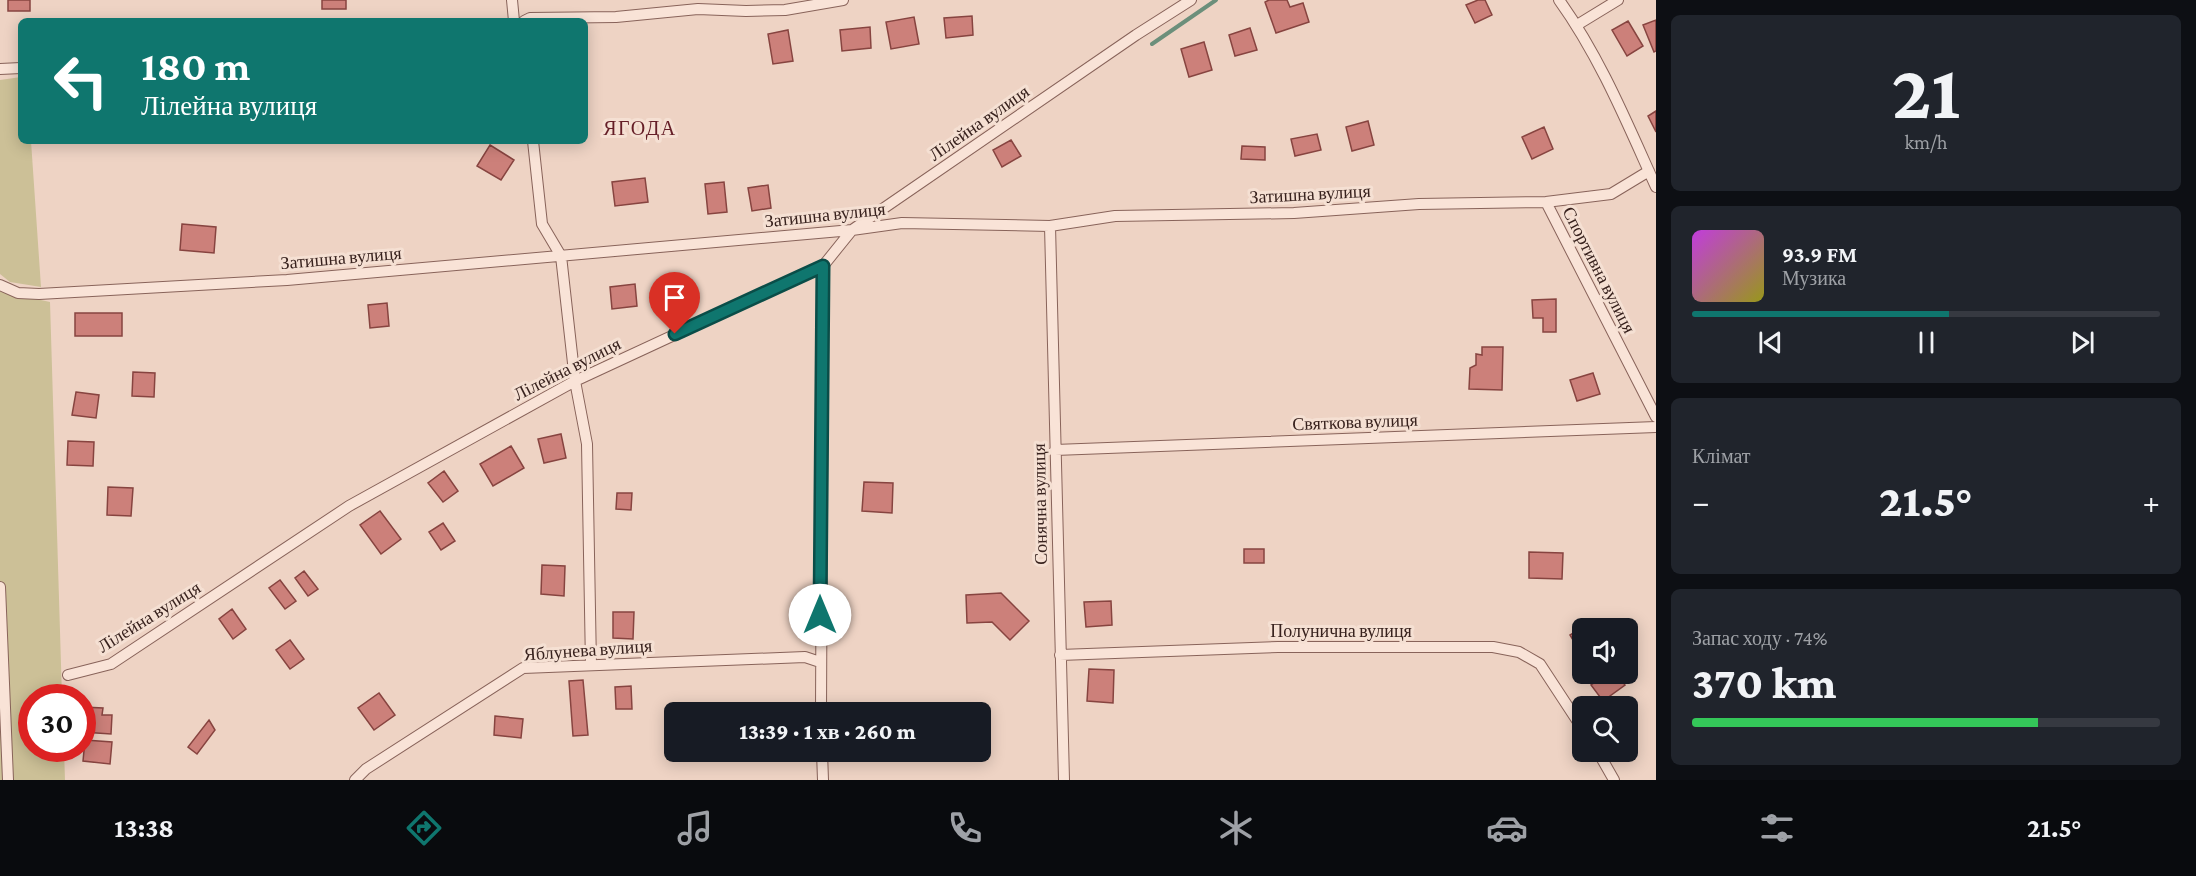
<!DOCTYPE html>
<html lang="uk">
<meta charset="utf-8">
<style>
:root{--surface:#171b24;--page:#20242c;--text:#f1f3f6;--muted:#9ea1a6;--line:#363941;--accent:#0f766e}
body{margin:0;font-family:"Crimson Pro",serif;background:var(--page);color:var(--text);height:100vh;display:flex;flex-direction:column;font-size:22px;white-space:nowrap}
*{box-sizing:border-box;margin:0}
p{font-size:20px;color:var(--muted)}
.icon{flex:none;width:33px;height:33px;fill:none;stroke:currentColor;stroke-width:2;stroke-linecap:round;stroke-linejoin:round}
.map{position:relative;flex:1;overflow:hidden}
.panel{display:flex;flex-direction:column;gap:15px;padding:15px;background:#0d0f14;width:540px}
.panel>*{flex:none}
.guide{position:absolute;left:18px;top:18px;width:570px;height:126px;border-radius:9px;box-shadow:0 3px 15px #0003;background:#0f766e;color:#fff;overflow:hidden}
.buttons{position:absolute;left:1572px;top:618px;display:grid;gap:12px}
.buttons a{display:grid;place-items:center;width:66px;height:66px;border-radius:9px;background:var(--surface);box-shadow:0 3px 15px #0003;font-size:30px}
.speed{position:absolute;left:18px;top:684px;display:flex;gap:12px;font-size:30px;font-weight:700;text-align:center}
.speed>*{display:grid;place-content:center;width:78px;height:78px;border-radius:50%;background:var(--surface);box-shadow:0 3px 15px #0003;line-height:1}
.speed .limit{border:9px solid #d22;background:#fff;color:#111}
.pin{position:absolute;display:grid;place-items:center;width:51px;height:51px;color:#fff;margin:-62px -26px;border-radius:50% 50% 50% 0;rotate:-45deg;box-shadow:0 0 6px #0007}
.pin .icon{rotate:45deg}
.me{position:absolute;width:66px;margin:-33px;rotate:0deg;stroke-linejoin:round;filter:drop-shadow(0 0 4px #0008)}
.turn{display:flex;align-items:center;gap:21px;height:126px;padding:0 24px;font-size:27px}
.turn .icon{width:78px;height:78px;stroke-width:2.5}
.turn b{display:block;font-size:42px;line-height:51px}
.big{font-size:45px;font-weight:800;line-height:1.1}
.panel .tile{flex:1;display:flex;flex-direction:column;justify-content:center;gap:9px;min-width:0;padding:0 21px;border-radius:9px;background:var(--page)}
.panel .dial{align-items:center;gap:0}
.dial b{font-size:78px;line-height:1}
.song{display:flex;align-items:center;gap:18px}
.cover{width:72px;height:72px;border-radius:9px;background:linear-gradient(135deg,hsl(290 70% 55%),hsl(60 70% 35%))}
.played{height:6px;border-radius:3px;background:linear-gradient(90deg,var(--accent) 55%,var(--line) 55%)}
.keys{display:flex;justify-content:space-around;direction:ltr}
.heat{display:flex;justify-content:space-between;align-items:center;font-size:33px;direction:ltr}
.charge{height:9px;border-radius:4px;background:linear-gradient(90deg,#34c759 74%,var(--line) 0)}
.trip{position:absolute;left:664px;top:702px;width:327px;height:60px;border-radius:9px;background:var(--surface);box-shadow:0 3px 15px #0003;font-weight:800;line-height:60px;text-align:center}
.tab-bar{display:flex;height:96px;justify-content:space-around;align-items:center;background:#090b0e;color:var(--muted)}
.tab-bar .icon{width:42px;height:42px}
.tab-bar .selected{color:var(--accent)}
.tab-bar b{font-size:27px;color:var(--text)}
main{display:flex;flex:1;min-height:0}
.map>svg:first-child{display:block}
.green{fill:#ccc097}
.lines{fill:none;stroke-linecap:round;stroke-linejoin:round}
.stream{stroke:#6c8f7b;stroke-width:4}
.building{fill:#cc807a;stroke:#874440;stroke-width:1.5}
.minor-casing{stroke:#88635a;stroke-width:12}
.minor{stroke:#f9e3d7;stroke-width:10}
.route-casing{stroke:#0a4d48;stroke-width:15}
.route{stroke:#0f766e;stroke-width:10}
.labels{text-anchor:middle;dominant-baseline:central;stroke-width:6;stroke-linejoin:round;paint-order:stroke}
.street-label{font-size:18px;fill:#38221e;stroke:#f5e0d3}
.neighbourhood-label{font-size:20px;letter-spacing:1.5px;fill:#651e27;stroke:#f5e0d3}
</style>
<main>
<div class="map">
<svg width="1656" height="780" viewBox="0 0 1656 780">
<rect width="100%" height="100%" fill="#eed3c4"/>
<path class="green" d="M21,77V141H31L41,287L10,282L0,274V80Z
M0,291L50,302L62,697L32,698V748L64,749L65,780H0Z"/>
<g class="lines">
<path class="stream" d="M1152,44L1216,0"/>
</g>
<path class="building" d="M8,0H30V11H8Z
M322,0H346V9H322Z
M1269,0H1287L1290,7L1303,3L1309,22L1276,33L1265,2Z
M1478,0H1485L1492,15L1475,23L1466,5Z
M972,16L973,35L946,38L944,18Z
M914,17L919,44L891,49L886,22Z
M1656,20V51L1654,52L1643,25Z
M1628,21L1643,46L1627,56L1612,30Z
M870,27L871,48L842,51L840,30Z
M1250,28L1257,50L1235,56L1229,35Z
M788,30L793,61L773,64L768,34Z
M1204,42L1212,70L1189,77L1181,49Z
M1656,111V132L1648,116Z
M1368,121L1374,145L1352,151L1346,127Z
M1544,127L1553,149L1532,159L1522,137Z
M1317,134L1321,150L1295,156L1291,139Z
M1011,140L1021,156L1002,167L993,150Z
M490,145L514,160L501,180L477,166Z
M1242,146L1265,147V160L1241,159Z
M645,178L648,202L615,206L612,182Z
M724,182L727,212L708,214L705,184Z
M768,185L771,208L752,211L748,188Z
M182,224L216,227L214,253L180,250Z
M635,284L637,306L612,309L610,287Z
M1556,299V332H1543V318H1533L1532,300Z
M387,303L389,326L370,328L368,305Z
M75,313H122V336H75Z
M1482,347H1503L1502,390L1469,389L1470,368L1476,365V354L1482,355Z
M133,372L155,373L154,397L132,396Z
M1593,373L1600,394L1577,401L1570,380Z
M76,392L99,395L96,418L72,415Z
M561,434L566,458L544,463L538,439Z
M68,441L94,442L93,466L67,465Z
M511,446L524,468L493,486L480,464Z
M444,471L458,491L443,502L428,483Z
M864,482L893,483L892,513L862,511Z
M108,487L133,488L131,516L107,515Z
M617,493H632L631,510L616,509Z
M380,511L401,539L381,554L360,525Z
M443,523L455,541L441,550L429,532Z
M1244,549H1264V563H1244Z
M1529,552L1563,553L1562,579L1529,578Z
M542,565L565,566L564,596L541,594Z
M304,571L318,589L308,596L295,578Z
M280,580L296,601L285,609L269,588Z
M1001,593L1029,621L1010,640L992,622L967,623L966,595Z
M1111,601L1112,625L1086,627L1084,602Z
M232,609L246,629L233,639L219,619Z
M613,612H634L633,639L613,638Z
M1596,619L1602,628H1582V655L1570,635Z
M290,640L304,659L290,669L276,650Z
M1089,669L1114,670L1113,703L1087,701Z
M1607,674H1617L1625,685L1603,701L1591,685Z
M583,680L588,735L573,736L569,681Z
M631,686L632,709H616L615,687Z
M379,693L395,715L374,730L358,708Z
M82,707L103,708L102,715H112L111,734L82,732Z
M495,716L523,719L521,738L494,735Z
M209,720L215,730L197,754L188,747Z
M85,740L112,742L110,764L83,761Z"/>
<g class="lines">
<defs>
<path id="minor" d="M512,0L514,21
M1559,0C1600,57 1627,123 1656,187
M524,21L530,18L616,17L698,9L746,11L785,10L843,0
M1577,25L1618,0
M0,69L21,68
M533,141L542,224L561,256L575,381L587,444L591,665
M1546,202L1656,417
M1050,226L1064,780
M0,285L18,293L39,294L287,280L852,230L902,223L1050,226L1115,216L1294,213L1419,204L1546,202L1611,194L1649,171
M1055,450L1656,427
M0,587L8,780
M1060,655L1278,647H1493L1519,652L1540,664L1582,728
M68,675L111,664L349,506L575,381L823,266L852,230L1136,35L1191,0
M821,712L823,266
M822,752L823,780
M1598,752L1614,780
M355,780L366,769L523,668L805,657L820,662"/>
</defs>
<use href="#minor" class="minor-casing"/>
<use href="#minor" class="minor"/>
</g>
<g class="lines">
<defs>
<path id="route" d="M675,334L823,266L820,615"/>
</defs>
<use href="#route" class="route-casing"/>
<use href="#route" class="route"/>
</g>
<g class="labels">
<g class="street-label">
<text transform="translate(979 123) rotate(-35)">Лілейна вулиця</text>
<text transform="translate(1310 194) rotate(-3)">Затишна вулиця</text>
<text transform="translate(825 215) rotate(-6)">Затишна вулиця</text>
<text transform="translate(341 258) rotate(-5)">Затишна вулиця</text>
<text transform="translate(1599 270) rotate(63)">Спортивна вулиця</text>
<text transform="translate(567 369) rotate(-27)">Лілейна вулиця</text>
<text transform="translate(1355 422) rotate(-2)">Святкова вулиця</text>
<text transform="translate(1040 504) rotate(-91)">Сонячна вулиця</text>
<text transform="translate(149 617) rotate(-32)">Лілейна вулиця</text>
<text x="1341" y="631">Полунична вулиця</text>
<text transform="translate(588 650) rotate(-4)">Яблунева вулиця</text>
</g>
<g class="neighbourhood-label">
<text x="640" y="128">ЯГОДА</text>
</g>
</g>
</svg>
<div class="buttons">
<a><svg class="icon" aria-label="sound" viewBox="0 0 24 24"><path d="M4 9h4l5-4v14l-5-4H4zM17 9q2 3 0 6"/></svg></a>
<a><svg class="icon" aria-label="search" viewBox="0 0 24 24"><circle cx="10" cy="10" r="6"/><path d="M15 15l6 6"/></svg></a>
</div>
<div class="speed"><div class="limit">30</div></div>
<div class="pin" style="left:675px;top:334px;background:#d93025"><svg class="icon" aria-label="arrive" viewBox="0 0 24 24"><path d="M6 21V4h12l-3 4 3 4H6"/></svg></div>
<svg class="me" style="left:820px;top:615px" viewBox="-20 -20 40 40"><circle r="19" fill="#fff"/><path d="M0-13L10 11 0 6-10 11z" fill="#0f766e"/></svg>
<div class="trip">13:39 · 1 хв · 260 m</div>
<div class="guide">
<div class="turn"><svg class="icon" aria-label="left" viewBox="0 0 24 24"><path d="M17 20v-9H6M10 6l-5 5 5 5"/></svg><div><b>180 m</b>Лілейна вулиця</div></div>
</div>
</div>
<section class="panel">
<div class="tile dial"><b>21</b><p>km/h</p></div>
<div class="tile">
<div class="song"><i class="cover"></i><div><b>93.9 FM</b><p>Музика</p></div></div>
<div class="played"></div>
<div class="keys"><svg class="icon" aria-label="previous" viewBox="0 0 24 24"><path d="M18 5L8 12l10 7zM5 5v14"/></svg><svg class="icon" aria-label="pause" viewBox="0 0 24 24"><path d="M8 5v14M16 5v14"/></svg><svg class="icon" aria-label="next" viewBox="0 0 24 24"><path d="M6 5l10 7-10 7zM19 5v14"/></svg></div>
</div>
<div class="tile"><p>Клімат</p>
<div class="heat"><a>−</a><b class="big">21.5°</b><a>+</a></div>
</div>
<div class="tile"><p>Запас ходу · 74%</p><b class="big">370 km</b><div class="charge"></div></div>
</section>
</main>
<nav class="tab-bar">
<b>13:38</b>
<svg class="icon selected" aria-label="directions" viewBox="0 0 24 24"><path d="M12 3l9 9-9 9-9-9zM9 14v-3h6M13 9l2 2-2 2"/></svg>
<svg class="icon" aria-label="music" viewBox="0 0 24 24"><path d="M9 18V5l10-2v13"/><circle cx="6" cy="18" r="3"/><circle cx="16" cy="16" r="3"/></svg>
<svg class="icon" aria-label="phone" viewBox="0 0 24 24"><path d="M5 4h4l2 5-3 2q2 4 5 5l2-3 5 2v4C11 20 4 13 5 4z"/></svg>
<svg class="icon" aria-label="climate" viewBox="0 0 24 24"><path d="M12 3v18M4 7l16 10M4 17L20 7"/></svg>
<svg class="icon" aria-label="car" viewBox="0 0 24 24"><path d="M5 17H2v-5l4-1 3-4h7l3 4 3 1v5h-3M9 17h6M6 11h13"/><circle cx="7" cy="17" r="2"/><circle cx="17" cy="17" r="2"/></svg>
<svg class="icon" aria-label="filters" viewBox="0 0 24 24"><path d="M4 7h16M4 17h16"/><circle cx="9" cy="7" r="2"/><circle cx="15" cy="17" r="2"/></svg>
<b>21.5°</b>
</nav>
